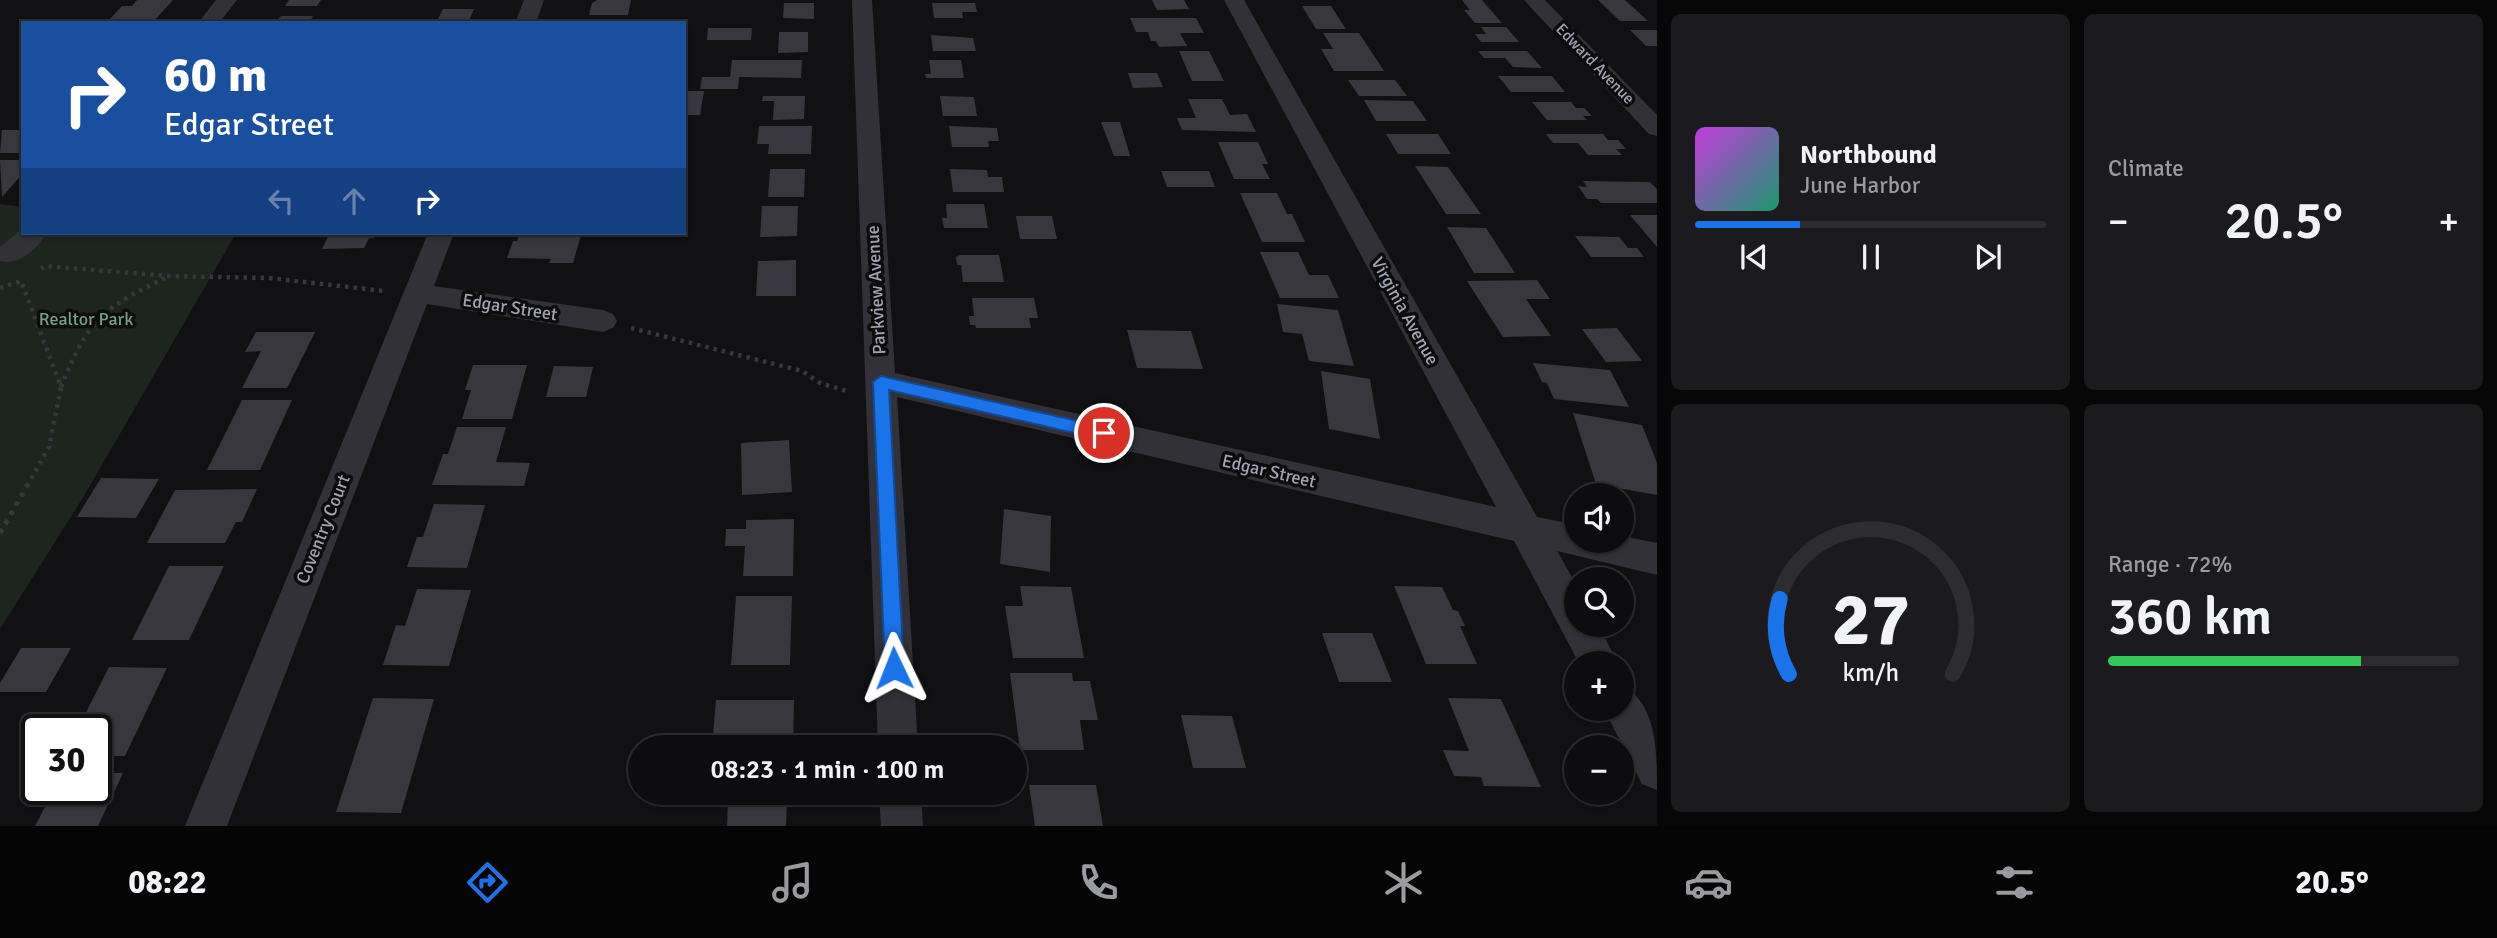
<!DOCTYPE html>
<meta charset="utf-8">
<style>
:root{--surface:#0d0c0e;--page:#1b1a1c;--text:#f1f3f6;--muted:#9a9b9e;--line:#2d2c2e;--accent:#1a73e8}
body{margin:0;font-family:Signika,sans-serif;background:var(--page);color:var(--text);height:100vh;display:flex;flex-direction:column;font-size:26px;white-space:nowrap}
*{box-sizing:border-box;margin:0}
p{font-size:23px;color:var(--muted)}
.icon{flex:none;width:38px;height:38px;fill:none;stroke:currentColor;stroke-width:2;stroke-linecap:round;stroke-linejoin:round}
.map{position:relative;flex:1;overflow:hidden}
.drawer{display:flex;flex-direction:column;gap:14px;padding:14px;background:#070708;width:840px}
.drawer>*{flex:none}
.top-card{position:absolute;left:21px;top:21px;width:665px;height:214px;border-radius:0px;box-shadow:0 2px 5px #0004,0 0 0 2px var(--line);background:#1a4fa0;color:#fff;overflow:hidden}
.fabs{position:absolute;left:1564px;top:483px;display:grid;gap:14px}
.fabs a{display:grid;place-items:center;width:70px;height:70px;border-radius:50%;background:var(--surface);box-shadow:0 2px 5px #0004,0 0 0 2px var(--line);font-size:35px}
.speed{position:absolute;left:21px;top:714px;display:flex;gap:14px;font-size:35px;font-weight:700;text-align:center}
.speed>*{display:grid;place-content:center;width:91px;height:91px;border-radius:50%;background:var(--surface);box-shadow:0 2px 5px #0004,0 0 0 2px var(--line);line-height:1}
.speed .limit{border:4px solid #111;border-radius:10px;background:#fff;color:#111}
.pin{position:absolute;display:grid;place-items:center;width:60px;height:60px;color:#fff;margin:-30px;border:4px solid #fff;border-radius:50%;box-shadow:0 2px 7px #0007}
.me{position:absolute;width:77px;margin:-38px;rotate:358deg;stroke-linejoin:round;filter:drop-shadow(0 0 5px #0008)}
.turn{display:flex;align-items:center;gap:24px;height:147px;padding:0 28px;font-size:32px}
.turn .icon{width:91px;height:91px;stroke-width:2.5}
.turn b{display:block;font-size:49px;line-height:60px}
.lanes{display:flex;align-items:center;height:66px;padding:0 28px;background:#0003;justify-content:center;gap:35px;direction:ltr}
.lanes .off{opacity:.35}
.big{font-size:52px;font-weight:600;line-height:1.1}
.drawer .widget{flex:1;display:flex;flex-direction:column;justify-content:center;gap:10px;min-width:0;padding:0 24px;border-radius:10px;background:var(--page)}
.drawer .dial{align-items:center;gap:0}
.dial svg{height:182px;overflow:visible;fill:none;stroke:var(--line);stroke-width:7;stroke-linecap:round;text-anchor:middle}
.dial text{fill:var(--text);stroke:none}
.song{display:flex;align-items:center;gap:21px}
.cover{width:84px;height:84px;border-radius:10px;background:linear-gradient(135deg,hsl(290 70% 55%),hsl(160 70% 35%))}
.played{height:7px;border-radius:4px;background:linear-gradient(90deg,var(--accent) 30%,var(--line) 30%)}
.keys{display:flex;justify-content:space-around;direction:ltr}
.heat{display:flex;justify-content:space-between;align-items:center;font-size:38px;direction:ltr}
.charge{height:10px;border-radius:5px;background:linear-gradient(90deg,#34c759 72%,var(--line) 0)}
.drawer .tiles{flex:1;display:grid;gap:14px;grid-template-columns:repeat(2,1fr)}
.trip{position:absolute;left:628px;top:735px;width:399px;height:70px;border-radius:35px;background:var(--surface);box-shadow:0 2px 5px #0004,0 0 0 2px var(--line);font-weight:600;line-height:70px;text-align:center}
.menu{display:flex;height:112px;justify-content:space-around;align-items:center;background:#050506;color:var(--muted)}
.menu .icon{width:49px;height:49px}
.menu .on{color:var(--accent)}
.menu b{font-size:32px;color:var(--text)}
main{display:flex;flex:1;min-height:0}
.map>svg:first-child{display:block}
.green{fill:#1d251f}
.building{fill:#38373d}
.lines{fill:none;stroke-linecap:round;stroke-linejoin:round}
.path-far1{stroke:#37373e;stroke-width:4.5;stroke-dasharray:3.5 5;stroke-linecap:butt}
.path{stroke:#37373e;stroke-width:5;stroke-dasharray:4.5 6;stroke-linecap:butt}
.street{fill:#323137;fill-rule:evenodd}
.route{fill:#1a73e8;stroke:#114b97;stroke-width:2}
.labels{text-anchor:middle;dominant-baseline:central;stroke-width:7;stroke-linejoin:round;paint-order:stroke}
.far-street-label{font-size:16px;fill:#a1a2b4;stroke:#0c0c0d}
.street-label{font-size:18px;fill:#a1a2b4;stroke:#0c0c0d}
.park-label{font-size:18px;fill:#77a084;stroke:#0c0c0d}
</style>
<main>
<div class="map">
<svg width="1657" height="826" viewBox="0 0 1657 826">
<rect width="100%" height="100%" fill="#111012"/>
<path class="green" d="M0,204L23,207V233L235,235L84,496L0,629Z"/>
<path class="building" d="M137,0H173L155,20L110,19L122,6H132Z
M289,0H321L317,6H285Z
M597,0H631L628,15H589L592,3Z
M1152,0H1184L1189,9L1157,10Z
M1462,0H1482L1502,23H1475L1464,10H1470Z
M1598,0H1625L1648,21H1620Z
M784,3H814V19L783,18Z
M932,3H975L977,12H962L963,18H934Z
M1302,6H1331L1346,29H1316Z
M443,9H474L468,23H436Z
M281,16H313L309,23H275Z
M1130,18H1196L1204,33H1180L1187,46L1159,47L1156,41H1151L1148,32H1136Z
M1481,27H1506L1519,42H1481L1475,34H1486Z
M708,28H752L751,40H707Z
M1630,30H1657V46H1646Z
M779,32H808V52L778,53Z
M1323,33H1359L1384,71H1334L1321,49H1333Z
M931,35L973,38L976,51H933Z
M1179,51H1209L1224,81H1192Z
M1478,51H1527L1542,68L1513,67L1505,58H1484Z
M732,60H802L801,78L739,77L738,89H700L702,77H730Z
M929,60H961L964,78H926L925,74H931Z
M1128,73H1157L1163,87L1133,88Z
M1498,76H1552L1565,92H1511Z
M1348,80H1395L1407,96H1359Z
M684,91H704L700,115H684Z
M763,96H805L804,119L773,120L774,101H762Z
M940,96L974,97L977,116H943Z
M1188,99H1222L1230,115L1247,114L1256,132L1182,130L1177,118H1196Z
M1364,100L1413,101L1427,121H1376Z
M1532,102H1571L1576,108H1584L1592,116H1583L1587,120H1547Z
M1101,122H1120L1130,156H1114Z
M759,126H812L811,154H768L769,144H757Z
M949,126L997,128L999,141H988L989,147H952Z
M2,130H23V153H0Z
M1386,134H1438L1451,154H1398Z
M1546,134H1603L1608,140H1618L1626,149H1616L1622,155H1588L1578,143H1553Z
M1218,142H1258L1268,164H1262L1270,179H1234Z
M0,160H23V173L2,197Z
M1415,166L1448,167L1481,214H1446Z
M770,169H805L804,197H768Z
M950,169L987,170L988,177H1002L1004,192H953Z
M1161,171H1209L1215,187H1167Z
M1583,181L1650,182L1657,189V203H1601L1597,199H1587L1578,186L1587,187Z
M1240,193H1277L1287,214H1292L1305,242H1262Z
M946,204H984L988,228H944L942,218H947Z
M762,206H798L797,236L760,237Z
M1630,215H1657V247Z
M1016,216H1052L1057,239H1020Z
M1447,227L1486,228L1515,273H1474Z
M330,233H376L374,238H369L364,248L322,249Z
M520,233L581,235L573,263H549L551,259L507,258L513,241H517Z
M1575,236L1619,237L1628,248H1637L1644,257H1591Z
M1260,252H1298L1309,275H1328L1339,298H1280Z
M960,255H999L1004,282H963L961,265H957L956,257Z
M796,260V296H756L758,261Z
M1537,280L1550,299H1526L1551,336L1503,337L1467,281Z
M972,298H1034L1038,318H1029L1031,328H976L975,325H970L969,316H974Z
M1277,304L1338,310L1354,366L1309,361L1302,334L1283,332Z
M1617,328L1642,361L1606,362L1582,329Z
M1127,330L1191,331L1203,369L1137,368Z
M256,332H315L287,388H242L261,351L245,352Z
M1533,363L1610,370L1629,407L1554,399L1547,383L1542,382Z
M473,365H527L512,419H462L471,390H465Z
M554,366L593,367L586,397H546Z
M1321,371L1370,379L1380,439L1329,429Z
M242,400H292L260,470H207Z
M1573,413L1642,425L1657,463V495L1596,484Z
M457,427H506L496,462L530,463L524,486L432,485L443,454H448Z
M789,440L792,492L742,495L741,443Z
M101,478L159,479L136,518L77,517Z
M257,489L242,522H236L225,543H147L175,490Z
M434,504L485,505L467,568L407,567L417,537H423Z
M1004,509L1051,516L1050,572L1000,564Z
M794,519L793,576H743L745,546H725L726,529H746V520Z
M169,566H224L189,640H132Z
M1020,586L1071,587L1084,658H1013L1005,606H1023Z
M1394,586L1442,587L1453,610L1458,611L1465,626H1460L1477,664H1426Z
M417,589L471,590L449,666L383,665L396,625L405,626Z
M736,596H792L790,665H731Z
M1322,633H1372L1392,682H1339Z
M21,648H71L46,692H0V683Z
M109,667L167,668L125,756H96V730H77Z
M1010,673H1072L1073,681H1090L1098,720H1080L1084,750H1020Z
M373,698L434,699L401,813L336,812Z
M1448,698L1501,699L1541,787L1484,786L1481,777L1454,776L1443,750L1469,751Z
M716,700H794L793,747H712Z
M1181,715L1232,716L1246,768H1193Z
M96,773H123L98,826H35L47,803H56L63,789H96Z
M1029,785H1096L1103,826H1035Z
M728,799H787L786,826H727Z"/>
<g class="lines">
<path class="path-far1" d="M41,269L45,266L169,276L269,278L384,291
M0,288L21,281L61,387L49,447L30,481
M631,328L802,371L820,383L850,392
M61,387C87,321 104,306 168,277"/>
<path class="path" d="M0,533L31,479"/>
<path class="street" d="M216,0H237L219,23H198Z
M524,0H544L536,23H515Z
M852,0H872L895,373L1496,507L1224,0H1244L1537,517L1577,525V541H1622V536L1657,543V575L1557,551L1577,586V625H1598L1618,663H1579L1514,541L897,397L918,747H878Z
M1524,0H1545L1657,115V136L1649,134Z
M23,228V233H47C37,249 19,266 0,261V247Z
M428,233H454L434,286L603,310L613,314L617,321L613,328L603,332L427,304L227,826H185Z
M1622,686C1657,702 1657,753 1657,790L1642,784L1604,709H1622Z
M879,793H921L923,826H881Z"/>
</g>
<path class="route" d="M881,376L1104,427L1112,433L1104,440L889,390L904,668L901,675L894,677L888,675L885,668L873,382Z"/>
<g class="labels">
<g class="far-street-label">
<text transform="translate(1595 64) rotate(46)">Edward Avenue</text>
</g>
<g class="street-label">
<text transform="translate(876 290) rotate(-93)">Parkview Avenue</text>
<text transform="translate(510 307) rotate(9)">Edgar Street</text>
<text transform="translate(1405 311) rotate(61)">Virginia Avenue</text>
<text transform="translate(1269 471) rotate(13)">Edgar Street</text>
<text transform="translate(323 529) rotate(-68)">Coventry Court</text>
</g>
<g class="park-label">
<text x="86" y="319">Realtor Park</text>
</g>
</g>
</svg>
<div class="fabs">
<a><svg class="icon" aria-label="sound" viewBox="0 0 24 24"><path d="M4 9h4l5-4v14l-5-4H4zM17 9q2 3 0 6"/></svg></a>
<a><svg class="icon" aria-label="search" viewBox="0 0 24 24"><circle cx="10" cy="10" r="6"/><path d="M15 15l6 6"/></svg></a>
<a>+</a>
<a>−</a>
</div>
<div class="speed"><div class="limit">30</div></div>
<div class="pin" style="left:1104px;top:433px;background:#d93025"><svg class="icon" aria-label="arrive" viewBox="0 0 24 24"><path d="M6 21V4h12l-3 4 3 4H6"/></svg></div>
<svg class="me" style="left:894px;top:668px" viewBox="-20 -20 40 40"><path d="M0-17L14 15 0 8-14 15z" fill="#1a73e8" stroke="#fff" stroke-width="4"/></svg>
<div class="trip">08:23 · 1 min · 100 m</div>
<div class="top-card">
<div class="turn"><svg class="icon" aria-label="right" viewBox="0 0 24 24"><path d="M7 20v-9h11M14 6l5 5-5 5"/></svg><div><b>60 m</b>Edgar Street</div></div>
<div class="lanes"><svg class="icon off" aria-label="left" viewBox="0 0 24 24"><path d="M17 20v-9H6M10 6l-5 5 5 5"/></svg><svg class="icon off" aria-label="ahead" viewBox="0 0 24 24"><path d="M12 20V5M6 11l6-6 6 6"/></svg><svg class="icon" aria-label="right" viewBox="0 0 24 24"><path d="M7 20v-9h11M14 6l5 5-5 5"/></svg></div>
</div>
</div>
<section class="drawer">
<div class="tiles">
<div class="widget">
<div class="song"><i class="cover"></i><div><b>Northbound</b><p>June Harbor</p></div></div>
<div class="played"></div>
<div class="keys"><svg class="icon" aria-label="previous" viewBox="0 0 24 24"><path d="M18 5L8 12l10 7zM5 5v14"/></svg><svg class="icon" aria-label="pause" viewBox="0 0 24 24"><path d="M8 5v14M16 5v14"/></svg><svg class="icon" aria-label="next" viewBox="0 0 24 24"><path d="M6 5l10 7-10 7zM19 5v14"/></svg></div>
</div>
<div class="widget"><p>Climate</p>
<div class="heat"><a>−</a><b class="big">20.5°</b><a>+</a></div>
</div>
<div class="widget dial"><svg viewBox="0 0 100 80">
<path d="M14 69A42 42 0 1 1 86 69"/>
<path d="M14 69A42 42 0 0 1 10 36" stroke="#1a73e8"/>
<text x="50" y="56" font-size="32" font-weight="700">27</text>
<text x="50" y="72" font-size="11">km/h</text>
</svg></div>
<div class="widget"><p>Range · 72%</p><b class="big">360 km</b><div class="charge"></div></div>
</div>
</section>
</main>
<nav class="menu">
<b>08:22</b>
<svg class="icon on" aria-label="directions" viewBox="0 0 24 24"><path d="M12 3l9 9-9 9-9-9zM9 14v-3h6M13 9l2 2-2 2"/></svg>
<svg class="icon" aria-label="music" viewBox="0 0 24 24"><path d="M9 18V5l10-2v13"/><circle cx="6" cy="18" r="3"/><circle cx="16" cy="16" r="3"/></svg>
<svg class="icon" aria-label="phone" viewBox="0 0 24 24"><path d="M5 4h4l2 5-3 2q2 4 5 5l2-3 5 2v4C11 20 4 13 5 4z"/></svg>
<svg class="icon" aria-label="climate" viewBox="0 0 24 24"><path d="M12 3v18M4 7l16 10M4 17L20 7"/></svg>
<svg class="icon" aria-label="car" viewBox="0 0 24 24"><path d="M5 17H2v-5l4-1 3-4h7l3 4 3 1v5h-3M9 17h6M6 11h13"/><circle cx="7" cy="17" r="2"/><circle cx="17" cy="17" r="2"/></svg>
<svg class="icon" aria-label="filters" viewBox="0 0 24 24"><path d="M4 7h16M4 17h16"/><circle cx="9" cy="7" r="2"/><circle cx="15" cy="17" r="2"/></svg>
<b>20.5°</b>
</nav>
